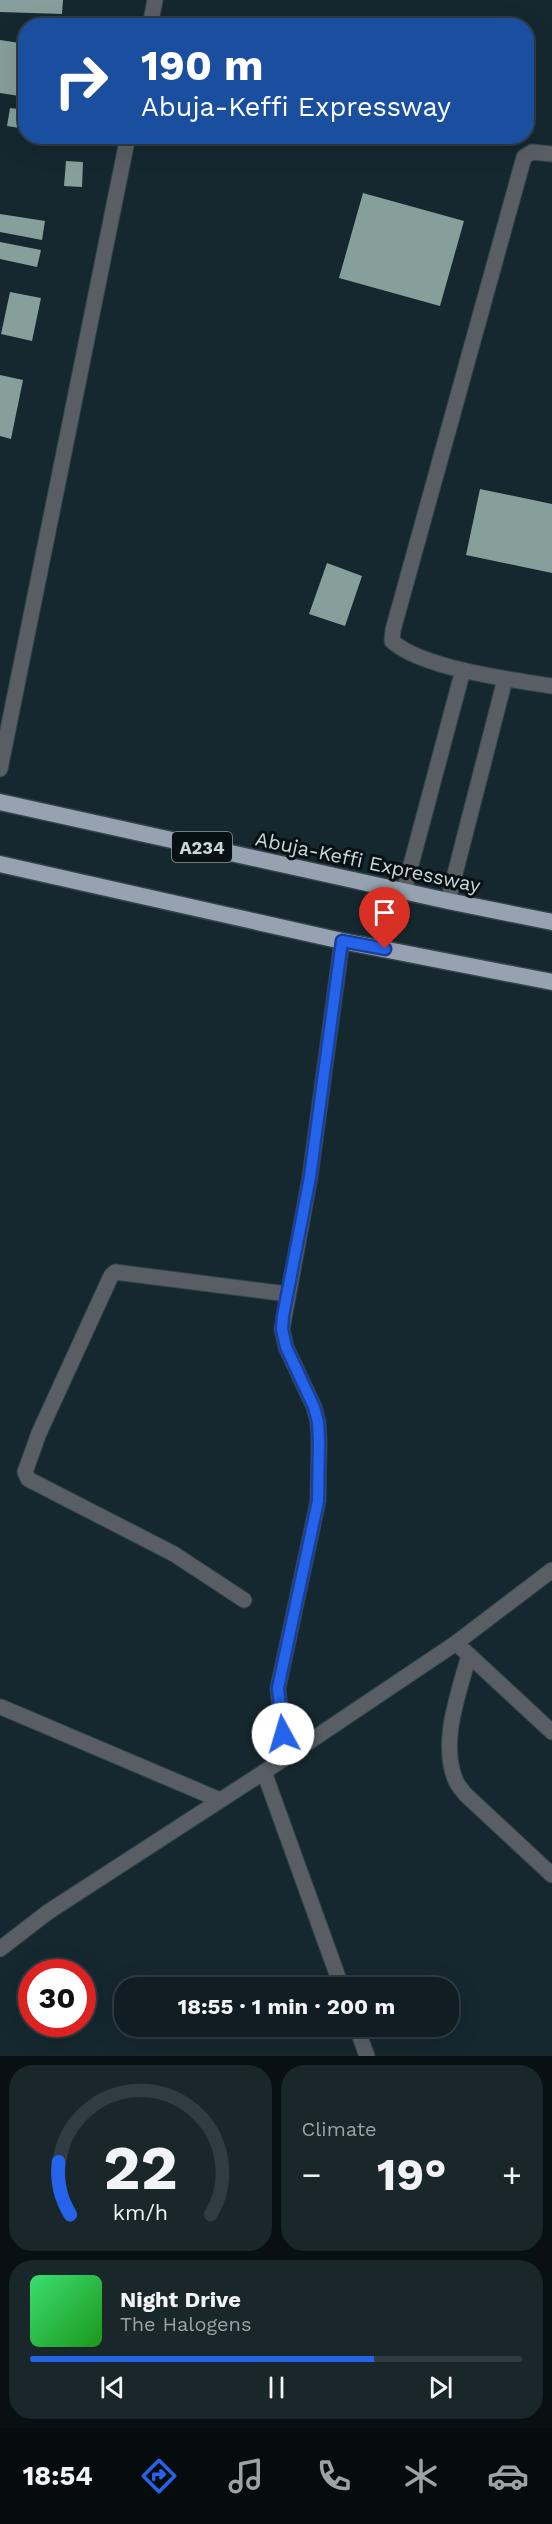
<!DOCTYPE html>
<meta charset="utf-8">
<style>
:root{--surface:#101e23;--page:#19272b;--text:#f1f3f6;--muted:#9ca2a6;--line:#303c41;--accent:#2563eb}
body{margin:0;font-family:"Work Sans",sans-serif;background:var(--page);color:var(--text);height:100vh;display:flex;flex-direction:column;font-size:22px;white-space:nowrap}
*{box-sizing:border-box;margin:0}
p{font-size:20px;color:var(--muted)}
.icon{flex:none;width:33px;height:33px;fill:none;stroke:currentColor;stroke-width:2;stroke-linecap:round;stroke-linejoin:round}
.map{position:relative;height:2056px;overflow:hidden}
.details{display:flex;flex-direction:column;gap:9px;padding:9px;background:#091013;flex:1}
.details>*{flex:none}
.banner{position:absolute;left:18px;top:18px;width:516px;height:126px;border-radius:24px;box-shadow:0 6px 24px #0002,0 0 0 2px var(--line);background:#1a4fa0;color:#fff;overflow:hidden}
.speed{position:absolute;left:18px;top:1959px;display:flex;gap:12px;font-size:30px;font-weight:700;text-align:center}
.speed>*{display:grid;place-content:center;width:78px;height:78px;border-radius:50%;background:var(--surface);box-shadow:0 6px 24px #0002,0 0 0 2px var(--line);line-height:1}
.speed .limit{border:9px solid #d22;background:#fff;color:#111}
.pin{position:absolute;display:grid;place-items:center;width:51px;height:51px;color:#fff;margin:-62px -26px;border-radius:50% 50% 50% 0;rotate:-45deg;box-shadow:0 0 6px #0007}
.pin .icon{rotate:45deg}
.me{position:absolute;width:66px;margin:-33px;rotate:354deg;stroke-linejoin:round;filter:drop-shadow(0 0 4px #0008)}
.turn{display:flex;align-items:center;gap:21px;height:126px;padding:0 24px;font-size:27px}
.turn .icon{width:78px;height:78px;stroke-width:2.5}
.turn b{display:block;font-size:42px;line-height:51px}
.big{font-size:45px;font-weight:700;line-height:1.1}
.details .tile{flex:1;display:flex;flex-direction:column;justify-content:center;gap:9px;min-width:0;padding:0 21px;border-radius:24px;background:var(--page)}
.details .dial{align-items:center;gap:0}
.dial svg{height:156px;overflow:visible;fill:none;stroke:var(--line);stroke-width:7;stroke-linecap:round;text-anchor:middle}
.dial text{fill:var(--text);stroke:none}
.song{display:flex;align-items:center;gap:18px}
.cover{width:72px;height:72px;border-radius:9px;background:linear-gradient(135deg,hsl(140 70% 55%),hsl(120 70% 35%))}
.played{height:6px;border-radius:3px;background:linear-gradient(90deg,var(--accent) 70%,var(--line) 70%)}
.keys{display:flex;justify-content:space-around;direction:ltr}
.heat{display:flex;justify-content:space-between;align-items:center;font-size:33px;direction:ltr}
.details .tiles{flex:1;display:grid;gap:9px;grid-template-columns:1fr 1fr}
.tile:last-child{grid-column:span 2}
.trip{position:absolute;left:114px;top:1977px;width:345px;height:60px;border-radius:24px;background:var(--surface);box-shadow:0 6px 24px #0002,0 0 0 2px var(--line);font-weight:700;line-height:60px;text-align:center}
.menu{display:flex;height:96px;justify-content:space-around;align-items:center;background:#060c0e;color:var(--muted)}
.menu .icon{width:42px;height:42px}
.menu .current{color:var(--accent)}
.menu b{font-size:27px;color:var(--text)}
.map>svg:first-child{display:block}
.building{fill:#869f9b}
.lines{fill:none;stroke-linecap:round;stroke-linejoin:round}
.service-casing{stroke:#32444a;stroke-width:17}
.minor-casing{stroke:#32444a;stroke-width:17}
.tertiary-casing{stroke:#32444a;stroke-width:17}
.trunk-casing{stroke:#32444a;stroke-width:19}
.service{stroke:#595e65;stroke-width:15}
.minor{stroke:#595e65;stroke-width:15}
.tertiary{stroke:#595e65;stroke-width:15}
.trunk{stroke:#96a2b1;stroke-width:16}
.route-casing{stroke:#184099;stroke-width:15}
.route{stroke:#2563eb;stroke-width:10}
.labels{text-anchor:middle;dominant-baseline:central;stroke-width:6;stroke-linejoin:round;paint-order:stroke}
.shield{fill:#071012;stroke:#909b9e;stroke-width:1.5}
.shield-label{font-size:18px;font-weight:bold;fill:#cad6da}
.street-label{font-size:20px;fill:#cad6da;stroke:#071012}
</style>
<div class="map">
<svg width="552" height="2056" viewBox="0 0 552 2056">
<rect width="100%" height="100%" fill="#15282f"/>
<path class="building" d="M0,0H63L62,14L0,12Z
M0,40L26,44V97L0,93Z
M10,108L26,110V129L7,126Z
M66,161L83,162L82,187L64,186Z
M363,193L464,221L440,306L339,278Z
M0,214L45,221L42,240L0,232Z
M0,242L41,250L37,267L0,259Z
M10,292L41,298L32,341L1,334Z
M0,375L23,380L11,439L0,436Z
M480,489L552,504V573L466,555Z
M327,563L362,576L345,626L309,614Z"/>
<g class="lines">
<defs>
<path id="service" d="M552,154L532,152L524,157L393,630L392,641C421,668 512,680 552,686
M404,891L463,670
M448,901L505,679
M469,1655C459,1693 440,1740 455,1779C457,1785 462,1790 466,1795L552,1875"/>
<path id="minor" d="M150,26L155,0
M0,769L128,136
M244,1600L174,1554L28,1479L25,1472L39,1433L111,1276L115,1272L287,1294
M456,1643L552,1732
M1,1707L220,1800
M285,1757L278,1688L318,1501L319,1441L318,1422L314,1407L286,1347L282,1329L310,1177L342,941
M264,1772L342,1988
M356,2026L367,2056"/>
<path id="tertiary" d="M0,1949L48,1912L264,1772L456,1643L552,1570"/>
<path id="trunk" d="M0,802L448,901L552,922
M0,864L342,941L552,982"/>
</defs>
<use href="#service" class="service-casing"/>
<use href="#minor" class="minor-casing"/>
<use href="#tertiary" class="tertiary-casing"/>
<use href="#trunk" class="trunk-casing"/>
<use href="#service" class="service"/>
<use href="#minor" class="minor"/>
<use href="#tertiary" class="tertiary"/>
<use href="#trunk" class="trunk"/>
</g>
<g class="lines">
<defs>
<path id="route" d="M283,1734L278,1688L318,1501L319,1441L318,1422L314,1407L286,1347L282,1329L283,1316L310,1177L342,941L385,949"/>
</defs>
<use href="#route" class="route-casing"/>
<use href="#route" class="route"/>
</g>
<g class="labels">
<rect class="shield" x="172" y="832" width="60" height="30" rx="4.5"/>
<g class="shield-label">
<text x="202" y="847">A234</text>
</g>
<g class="street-label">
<text transform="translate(368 862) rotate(12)">Abuja-Keffi Expressway</text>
</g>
</g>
</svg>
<div class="speed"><div class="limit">30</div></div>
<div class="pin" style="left:385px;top:949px;background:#d93025"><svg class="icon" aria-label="arrive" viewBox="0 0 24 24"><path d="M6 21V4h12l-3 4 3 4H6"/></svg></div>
<svg class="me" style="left:283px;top:1734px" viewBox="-20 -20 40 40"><circle r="19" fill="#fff"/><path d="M0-13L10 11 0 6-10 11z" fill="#2563eb"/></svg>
<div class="trip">18:55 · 1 min · 200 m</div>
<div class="banner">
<div class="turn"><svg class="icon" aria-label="right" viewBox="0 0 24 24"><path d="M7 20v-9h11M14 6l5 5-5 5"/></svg><div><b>190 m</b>Abuja-Keffi Expressway</div></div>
</div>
</div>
<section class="details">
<div class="tiles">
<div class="tile dial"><svg viewBox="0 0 100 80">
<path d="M14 69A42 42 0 1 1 86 69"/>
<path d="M14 69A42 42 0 0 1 8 42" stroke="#2563eb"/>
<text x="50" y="56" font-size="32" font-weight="700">22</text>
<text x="50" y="72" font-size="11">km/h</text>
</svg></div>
<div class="tile"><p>Climate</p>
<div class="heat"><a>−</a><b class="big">19°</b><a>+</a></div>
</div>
<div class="tile">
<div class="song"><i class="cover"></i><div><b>Night Drive</b><p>The Halogens</p></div></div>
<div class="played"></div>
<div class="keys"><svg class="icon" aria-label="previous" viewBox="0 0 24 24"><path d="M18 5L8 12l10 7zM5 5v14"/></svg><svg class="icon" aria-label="pause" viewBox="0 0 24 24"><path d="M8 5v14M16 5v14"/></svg><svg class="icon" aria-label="next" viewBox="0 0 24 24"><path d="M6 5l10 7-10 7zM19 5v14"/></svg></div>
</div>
</div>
</section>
<nav class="menu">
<b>18:54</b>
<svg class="icon current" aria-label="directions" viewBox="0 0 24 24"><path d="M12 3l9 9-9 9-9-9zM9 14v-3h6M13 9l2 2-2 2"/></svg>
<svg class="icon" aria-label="music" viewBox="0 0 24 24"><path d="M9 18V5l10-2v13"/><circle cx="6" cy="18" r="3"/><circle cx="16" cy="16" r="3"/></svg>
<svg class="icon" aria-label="phone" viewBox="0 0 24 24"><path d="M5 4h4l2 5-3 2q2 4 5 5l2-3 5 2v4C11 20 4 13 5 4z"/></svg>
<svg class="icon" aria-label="climate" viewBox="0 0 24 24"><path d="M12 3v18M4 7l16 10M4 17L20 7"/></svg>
<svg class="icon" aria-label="car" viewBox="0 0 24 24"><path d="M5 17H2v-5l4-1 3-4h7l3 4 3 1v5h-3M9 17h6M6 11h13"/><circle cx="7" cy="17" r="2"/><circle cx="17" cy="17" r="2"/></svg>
</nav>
